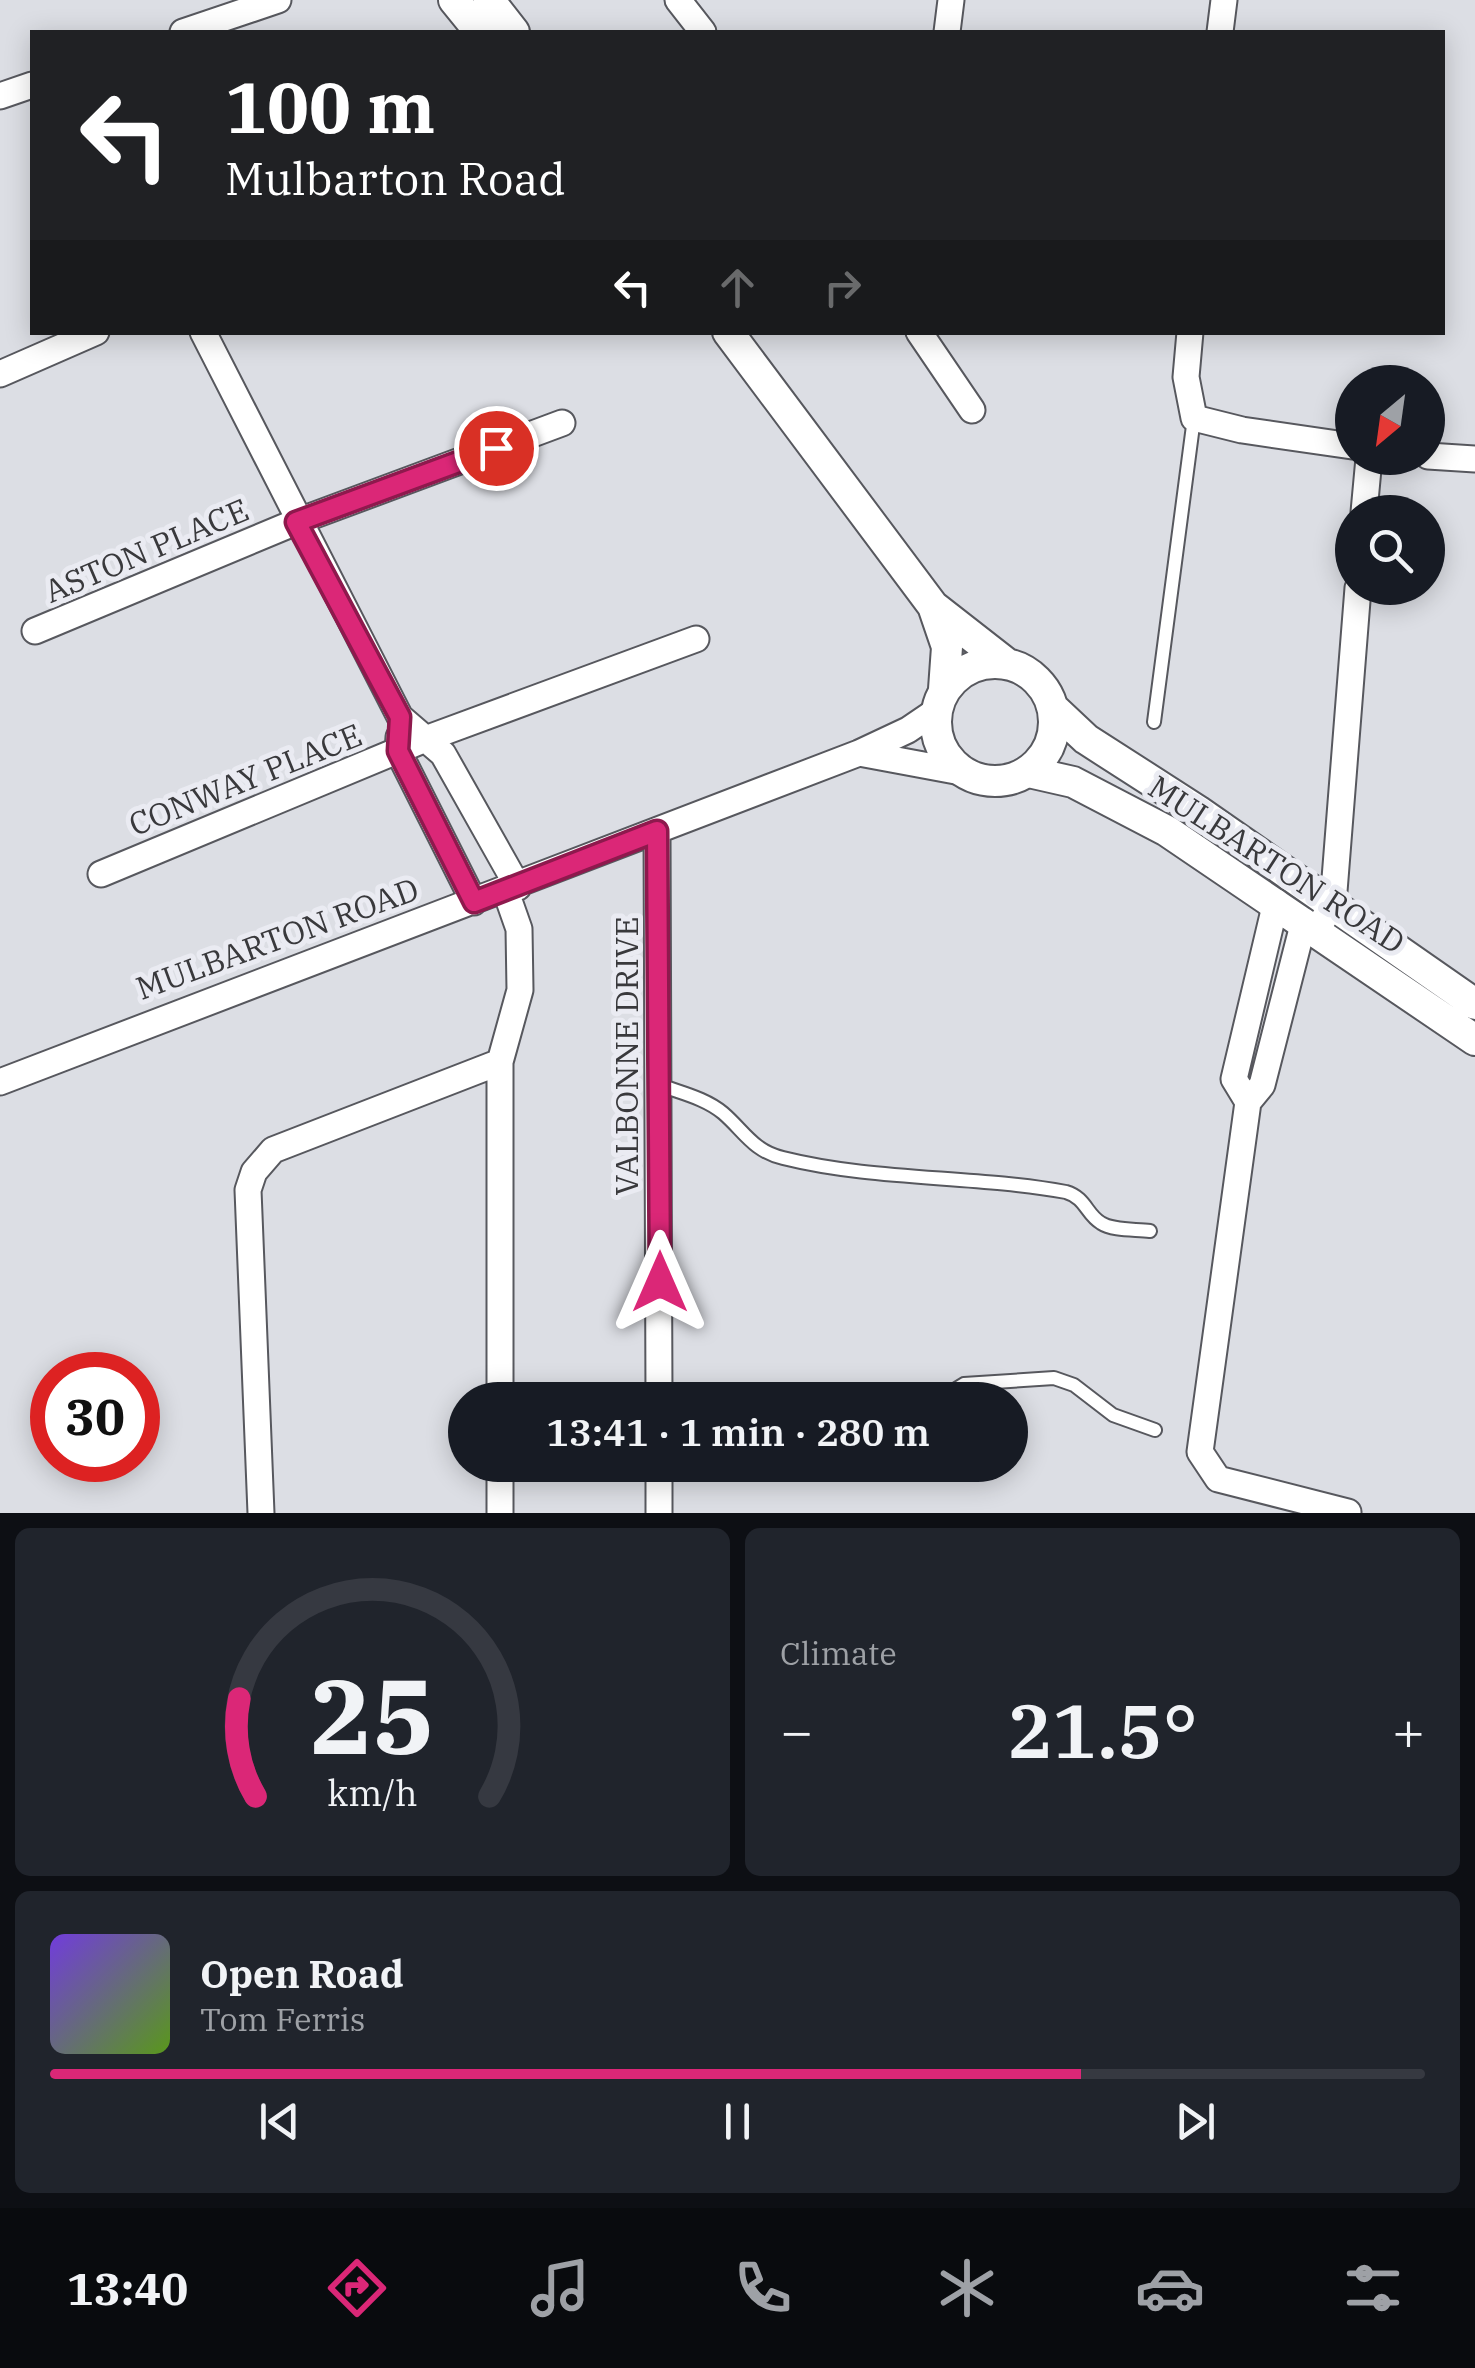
<!DOCTYPE html>
<meta charset="utf-8">
<style>
:root{--surface:#171b24;--page:#20242c;--text:#f1f3f6;--muted:#9ea1a6;--line:#363941;--accent:#db2777}
body{margin:0;font-family:"IBM Plex Serif",serif;background:var(--page);color:var(--text);height:100vh;display:flex;flex-direction:column;font-size:38px;white-space:nowrap}
*{box-sizing:border-box;margin:0}
p{font-size:32px;color:var(--muted)}
.icon{flex:none;width:55px;height:55px;fill:none;stroke:currentColor;stroke-width:2;stroke-linecap:round;stroke-linejoin:round}
.map{position:relative;height:1513px;overflow:hidden}
.side{display:flex;flex-direction:column;gap:15px;padding:15px;background:#0d0f14;flex:1}
.side>*{flex:none}
.banner{position:absolute;left:30px;top:30px;width:1415px;height:305px;border-radius:0px;box-shadow:0 5px 25px #0003;background:#202124;color:#fff;overflow:hidden}
.needle{width:65px;rotate:209deg}
.tools{position:absolute;left:1335px;top:365px;display:grid;gap:20px}
.tools a{display:grid;place-items:center;width:110px;height:110px;border-radius:50%;background:var(--surface);box-shadow:0 5px 25px #0003;font-size:50px}
.speed{position:absolute;left:30px;top:1352px;display:flex;gap:20px;font-size:50px;font-weight:700;text-align:center}
.speed>*{display:grid;place-content:center;width:130px;height:130px;border-radius:50%;background:var(--surface);box-shadow:0 5px 25px #0003;line-height:1}
.speed .limit{border:15px solid #d22;background:#fff;color:#111}
.pin{position:absolute;display:grid;place-items:center;width:85px;height:85px;color:#fff;margin:-42px;border:5px solid #fff;border-radius:50%;box-shadow:0 2px 10px #0007}
.me{position:absolute;width:110px;margin:-55px;rotate:0deg;stroke-linejoin:round;filter:drop-shadow(0 0 8px #0008)}
.turn{display:flex;align-items:center;gap:35px;height:210px;padding:0 30px;font-size:45px}
.turn .icon{width:130px;height:130px;stroke-width:2.5}
.turn b{display:block;font-size:70px;line-height:85px}
.lanes{display:flex;align-items:center;height:95px;padding:0 30px;background:#0003;justify-content:center;gap:50px;direction:ltr}
.lanes .off{opacity:.35}
.big{font-size:75px;font-weight:600;line-height:1.1}
.side .tile{flex:1;display:flex;flex-direction:column;justify-content:center;gap:15px;min-width:0;padding:0 35px;border-radius:15px;background:var(--page)}
.side .dial{align-items:center;gap:0}
.dial svg{height:260px;overflow:visible;fill:none;stroke:var(--line);stroke-width:7;stroke-linecap:round;text-anchor:middle}
.dial text{fill:var(--text);stroke:none}
.song{display:flex;align-items:center;gap:30px}
.cover{width:120px;height:120px;border-radius:15px;background:linear-gradient(135deg,hsl(260 70% 55%),hsl(90 70% 35%))}
.played{height:10px;border-radius:5px;background:linear-gradient(90deg,var(--accent) 75%,var(--line) 75%)}
.keys{display:flex;justify-content:space-around;direction:ltr}
.heat{display:flex;justify-content:space-between;align-items:center;font-size:55px;direction:ltr}
.side .tiles{flex:1;display:grid;gap:15px;grid-template-columns:1fr 1fr}
.tile:last-child{grid-column:span 2}
.trip{position:absolute;left:448px;top:1382px;width:580px;height:100px;border-radius:50px;background:var(--surface);box-shadow:0 5px 25px #0003;font-weight:600;line-height:100px;text-align:center}
.dock{display:flex;height:160px;justify-content:space-around;align-items:center;background:#090b0e;color:var(--muted)}
.dock .icon{width:70px;height:70px}
.dock .on{color:var(--accent)}
.dock b{font-size:45px;color:var(--text)}
.map>svg:first-child{display:block}
.lines{fill:none;stroke-linecap:round;stroke-linejoin:round}
.service-casing{stroke:#57585e;stroke-width:16}
.minor-casing{stroke:#57585e;stroke-width:29}
.tertiary-casing{stroke:#57585e;stroke-width:34}
.service{stroke:#fff;stroke-width:12}
.minor{stroke:#fff;stroke-width:25}
.tertiary{stroke:#fff;stroke-width:30}
.route-casing{stroke:#8e194d;stroke-width:25}
.route{stroke:#db2777;stroke-width:18}
.labels{text-anchor:middle;dominant-baseline:central;stroke-width:10;stroke-linejoin:round;paint-order:stroke}
.street-label{font-size:32px;fill:#39393c;stroke:#eaebf2}
</style>
<div class="map">
<svg width="1475" height="1513" viewBox="0 0 1475 1513">
<rect width="100%" height="100%" fill="#dcdee4"/>
<g class="lines">
<defs>
<path id="service" d="M1154,722L1194,418
M660,1085C681,1093 705,1098 723,1113C744,1131 753,1151 783,1158C875,1181 972,1175 1066,1192C1086,1198 1086,1214 1101,1223C1113,1231 1136,1229 1150,1231
M938,1400L964,1384L1054,1378L1074,1385L1113,1415L1155,1430"/>
<path id="minor" d="M678,0L703,32
M183,32L278,0
M947,32L951,0
M1220,32L1224,0
M0,96L32,85
M203,332L400,717L443,754L518,887
M919,332L972,410
M1190,332L1186,377L1194,418L1242,430L1352,446
M0,374L96,332
M1428,456L1475,459
M1364,512L1369,458
M35,631L296,522L562,423
M399,737L398,751L474,902
M859,753L961,772
M657,831L659,1400
M101,874L428,738L696,639
M1304,921L1262,1085L1248,1102L1200,1452L1218,1479L1348,1512
M1317,929L1333,904L1358,588
M0,1082L859,753L908,730L936,711
M1248,1102L1234,1079L1276,902
M500,1400V1062L520,990L519,929L506,892
M261,1513L248,1190L254,1172L273,1150L500,1062
M500,1513V1465
M659,1513V1465"/>
<path id="tertiary" d="M454,0L480,32
M489,0L514,32
M728,332L933,606L947,647L944,689
M933,606L1006,663
M936 722a59 59 0 1 1 118 0a59 59 0 1 1-118 0Z
M1053,708L1086,739L1198,811L1475,1004
M1029,772L1073,782L1167,831L1475,1040"/>
</defs>
<use href="#service" class="service-casing"/>
<use href="#minor" class="minor-casing"/>
<use href="#tertiary" class="tertiary-casing"/>
<use href="#service" class="service"/>
<use href="#minor" class="minor"/>
<use href="#tertiary" class="tertiary"/>
</g>
<g class="lines">
<defs>
<path id="route" d="M496,448L296,522L400,717L398,751L474,902L657,831L660,1282"/>
</defs>
<use href="#route" class="route-casing"/>
<use href="#route" class="route"/>
</g>
<g class="labels">
<g class="street-label">
<text transform="translate(146 550) rotate(-23)">ASTON PLACE</text>
<text transform="translate(245 779) rotate(-22)">CONWAY PLACE</text>
<text transform="translate(1277 864) rotate(33)">MULBARTON ROAD</text>
<text transform="translate(277 938) rotate(-20)">MULBARTON ROAD</text>
<text transform="translate(626 1056) rotate(-90)">VALBONNE DRIVE</text>
</g>
</g>
</svg>
<div class="tools">
<a><svg class="needle" viewBox="-14 -14 28 28"><path d="M0-13l5 13h-10z" fill="#e53935"/><path d="M0 13l5-13h-10z" fill="#9ea1a6"/></svg></a>
<a><svg class="icon" aria-label="search" viewBox="0 0 24 24"><circle cx="10" cy="10" r="6"/><path d="M15 15l6 6"/></svg></a>
</div>
<div class="speed"><div class="limit">30</div></div>
<div class="pin" style="left:496px;top:448px;background:#d93025"><svg class="icon" aria-label="arrive" viewBox="0 0 24 24"><path d="M6 21V4h12l-3 4 3 4H6"/></svg></div>
<svg class="me" style="left:660px;top:1282px" viewBox="-20 -20 40 40"><path d="M0-17L14 15 0 8-14 15z" fill="#db2777" stroke="#fff" stroke-width="4"/></svg>
<div class="trip">13:41 · 1 min · 280 m</div>
<div class="banner">
<div class="turn"><svg class="icon" aria-label="left" viewBox="0 0 24 24"><path d="M17 20v-9H6M10 6l-5 5 5 5"/></svg><div><b>100 m</b>Mulbarton Road</div></div>
<div class="lanes"><svg class="icon" aria-label="left" viewBox="0 0 24 24"><path d="M17 20v-9H6M10 6l-5 5 5 5"/></svg><svg class="icon off" aria-label="ahead" viewBox="0 0 24 24"><path d="M12 20V5M6 11l6-6 6 6"/></svg><svg class="icon off" aria-label="right" viewBox="0 0 24 24"><path d="M7 20v-9h11M14 6l5 5-5 5"/></svg></div>
</div>
</div>
<section class="side">
<div class="tiles">
<div class="tile dial"><svg viewBox="0 0 100 80">
<path d="M14 69A42 42 0 1 1 86 69"/>
<path d="M14 69A42 42 0 0 1 9 39" stroke="#db2777"/>
<text x="50" y="56" font-size="32" font-weight="700">25</text>
<text x="50" y="72" font-size="11">km/h</text>
</svg></div>
<div class="tile"><p>Climate</p>
<div class="heat"><a>−</a><b class="big">21.5°</b><a>+</a></div>
</div>
<div class="tile">
<div class="song"><i class="cover"></i><div><b>Open Road</b><p>Tom Ferris</p></div></div>
<div class="played"></div>
<div class="keys"><svg class="icon" aria-label="previous" viewBox="0 0 24 24"><path d="M18 5L8 12l10 7zM5 5v14"/></svg><svg class="icon" aria-label="pause" viewBox="0 0 24 24"><path d="M8 5v14M16 5v14"/></svg><svg class="icon" aria-label="next" viewBox="0 0 24 24"><path d="M6 5l10 7-10 7zM19 5v14"/></svg></div>
</div>
</div>
</section>
<nav class="dock">
<b>13:40</b>
<svg class="icon on" aria-label="directions" viewBox="0 0 24 24"><path d="M12 3l9 9-9 9-9-9zM9 14v-3h6M13 9l2 2-2 2"/></svg>
<svg class="icon" aria-label="music" viewBox="0 0 24 24"><path d="M9 18V5l10-2v13"/><circle cx="6" cy="18" r="3"/><circle cx="16" cy="16" r="3"/></svg>
<svg class="icon" aria-label="phone" viewBox="0 0 24 24"><path d="M5 4h4l2 5-3 2q2 4 5 5l2-3 5 2v4C11 20 4 13 5 4z"/></svg>
<svg class="icon" aria-label="climate" viewBox="0 0 24 24"><path d="M12 3v18M4 7l16 10M4 17L20 7"/></svg>
<svg class="icon" aria-label="car" viewBox="0 0 24 24"><path d="M5 17H2v-5l4-1 3-4h7l3 4 3 1v5h-3M9 17h6M6 11h13"/><circle cx="7" cy="17" r="2"/><circle cx="17" cy="17" r="2"/></svg>
<svg class="icon" aria-label="filters" viewBox="0 0 24 24"><path d="M4 7h16M4 17h16"/><circle cx="9" cy="7" r="2"/><circle cx="15" cy="17" r="2"/></svg>
</nav>
